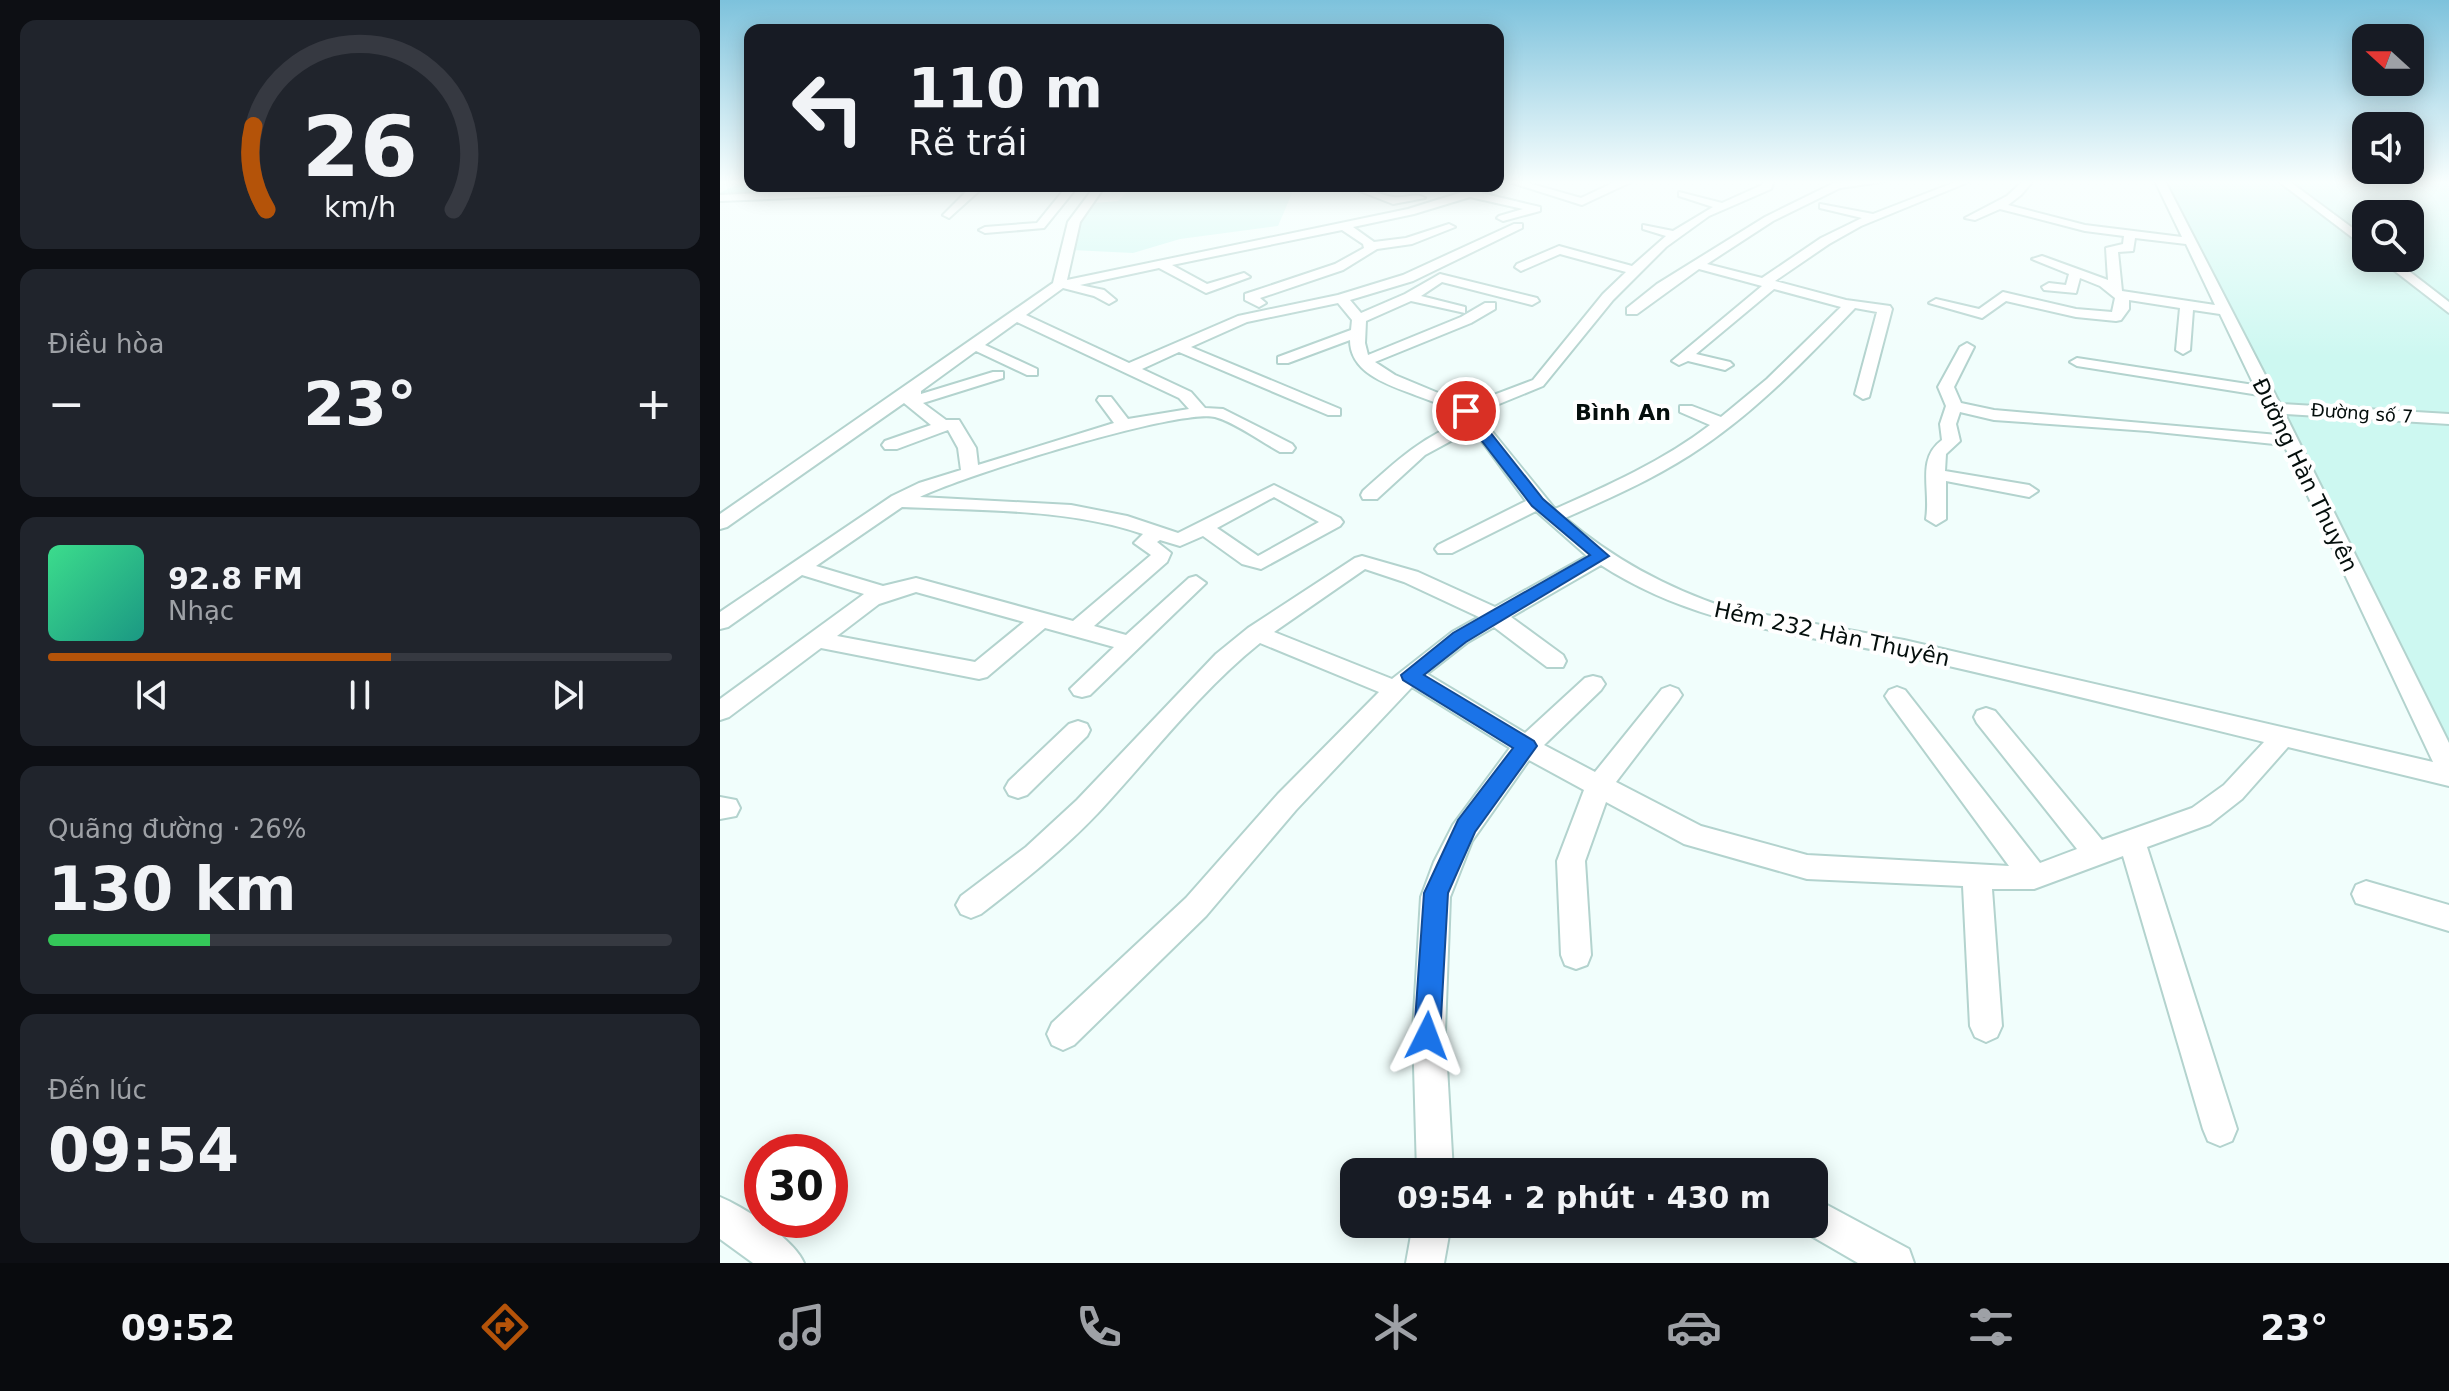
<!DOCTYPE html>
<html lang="vi">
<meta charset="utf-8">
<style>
:root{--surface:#171b24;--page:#20242c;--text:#f1f3f6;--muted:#9ea1a6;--line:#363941;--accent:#b45309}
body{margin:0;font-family:"DejaVu Sans",sans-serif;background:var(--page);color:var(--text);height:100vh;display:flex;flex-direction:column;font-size:30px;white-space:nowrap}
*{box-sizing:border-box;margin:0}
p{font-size:26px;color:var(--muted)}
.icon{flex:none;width:44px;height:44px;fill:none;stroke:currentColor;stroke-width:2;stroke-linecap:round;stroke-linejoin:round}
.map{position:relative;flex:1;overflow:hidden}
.panel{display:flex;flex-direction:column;gap:20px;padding:20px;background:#0d0f14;width:720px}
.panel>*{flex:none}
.banner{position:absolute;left:24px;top:24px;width:760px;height:168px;border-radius:16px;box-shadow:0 4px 20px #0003;background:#171b24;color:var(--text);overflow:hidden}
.needle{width:52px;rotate:291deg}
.buttons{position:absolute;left:1632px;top:24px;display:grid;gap:16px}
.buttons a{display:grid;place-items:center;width:72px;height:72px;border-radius:16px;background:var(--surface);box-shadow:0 4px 20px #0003;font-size:40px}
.speed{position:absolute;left:24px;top:1134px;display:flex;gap:16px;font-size:40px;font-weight:700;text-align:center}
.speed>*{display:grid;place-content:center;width:104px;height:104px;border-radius:50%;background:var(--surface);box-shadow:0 4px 20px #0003;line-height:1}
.speed .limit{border:12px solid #d22;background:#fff;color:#111}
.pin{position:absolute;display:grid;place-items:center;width:68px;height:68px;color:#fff;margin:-34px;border:4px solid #fff;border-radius:50%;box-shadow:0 2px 8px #0007}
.me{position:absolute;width:88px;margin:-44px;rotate:3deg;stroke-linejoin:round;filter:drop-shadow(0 0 6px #0008)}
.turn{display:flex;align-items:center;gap:28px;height:168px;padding:0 32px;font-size:36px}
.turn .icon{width:104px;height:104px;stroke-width:2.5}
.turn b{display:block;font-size:56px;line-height:68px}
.big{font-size:60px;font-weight:700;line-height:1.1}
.panel .tile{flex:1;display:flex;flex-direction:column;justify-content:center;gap:12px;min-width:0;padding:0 28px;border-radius:16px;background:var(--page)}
.panel .dial{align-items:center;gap:0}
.dial svg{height:208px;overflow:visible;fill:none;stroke:var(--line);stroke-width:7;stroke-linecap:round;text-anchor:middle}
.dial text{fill:var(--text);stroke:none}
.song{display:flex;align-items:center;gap:24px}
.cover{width:96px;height:96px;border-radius:12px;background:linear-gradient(135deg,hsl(150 70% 55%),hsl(170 70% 35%))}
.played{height:8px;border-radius:4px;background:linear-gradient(90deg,var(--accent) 55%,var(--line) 55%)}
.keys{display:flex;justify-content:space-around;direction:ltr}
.heat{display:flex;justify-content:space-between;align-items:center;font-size:44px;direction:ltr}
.charge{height:12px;border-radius:6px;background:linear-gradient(90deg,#34c759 26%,var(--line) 0)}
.trip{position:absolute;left:620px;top:1158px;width:488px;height:80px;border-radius:16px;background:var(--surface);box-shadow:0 4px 20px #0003;font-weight:700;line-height:80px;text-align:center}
.tab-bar{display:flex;height:128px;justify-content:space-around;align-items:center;background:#090b0e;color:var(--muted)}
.tab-bar .icon{width:56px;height:56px}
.tab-bar .on{color:var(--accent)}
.tab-bar b{font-size:36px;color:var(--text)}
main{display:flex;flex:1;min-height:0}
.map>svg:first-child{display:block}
.built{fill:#cdf8f1;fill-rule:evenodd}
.green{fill:#b3f7ec}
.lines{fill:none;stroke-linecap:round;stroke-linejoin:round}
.minor-casing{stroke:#b3d3ce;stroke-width:4}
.minor{fill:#fff;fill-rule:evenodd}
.route{fill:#1a73e8;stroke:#114b97;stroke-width:2}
.labels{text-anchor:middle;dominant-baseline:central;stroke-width:8;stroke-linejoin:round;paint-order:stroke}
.far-street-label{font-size:18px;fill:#040e0c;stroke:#fff}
.far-quarter-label{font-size:22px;font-weight:bold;fill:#040e0c;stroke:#fff}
.street-label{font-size:22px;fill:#040e0c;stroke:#fff}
</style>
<main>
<section class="panel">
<div class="tile dial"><svg viewBox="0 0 100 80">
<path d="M14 69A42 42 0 1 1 86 69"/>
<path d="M14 69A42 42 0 0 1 9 37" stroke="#b45309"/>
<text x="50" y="56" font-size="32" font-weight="700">26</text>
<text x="50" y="72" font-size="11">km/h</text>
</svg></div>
<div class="tile"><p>Điều hòa</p>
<div class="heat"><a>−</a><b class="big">23°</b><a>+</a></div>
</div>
<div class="tile">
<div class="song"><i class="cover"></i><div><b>92.8 FM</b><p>Nhạc</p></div></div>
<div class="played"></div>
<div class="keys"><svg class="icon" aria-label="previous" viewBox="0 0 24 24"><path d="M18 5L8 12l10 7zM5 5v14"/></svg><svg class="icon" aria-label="pause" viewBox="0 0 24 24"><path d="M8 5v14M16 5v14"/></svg><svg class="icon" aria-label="next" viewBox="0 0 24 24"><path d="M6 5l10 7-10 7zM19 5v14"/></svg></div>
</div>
<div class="tile"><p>Quãng đường · 26%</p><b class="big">130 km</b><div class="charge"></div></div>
<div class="tile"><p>Đến lúc</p><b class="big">09:54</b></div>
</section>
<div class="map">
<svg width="1729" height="1263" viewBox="0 0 1729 1263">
<rect width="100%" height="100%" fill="#f1fefc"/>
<path class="built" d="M1444,181H1729V747L1475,242ZM1646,214H1690V258H1646Z
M413,186H575L558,226L460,239L413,253L352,250L360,225L374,203L398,201Z"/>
<path class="green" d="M23,181H30V186H101L88,194L0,197V193Z"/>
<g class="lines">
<defs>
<path id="minor" d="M786,181H801L861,198L897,181L911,182L862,205Z
M1044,181H1054L1051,189L989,216L946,247L893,300L823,386L757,413L835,509C889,485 943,461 990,425L960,412V406H972L1001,417L1047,379L1121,307L1054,289L976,354L1010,362L1013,365L1005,370L968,361L959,365L952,361L1042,286L979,269L917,314H907V308L937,284L1045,217L1114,183L1167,181L1120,188L1053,221L987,264L1042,278L1101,238L1142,218L1100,208V204L1153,214L1238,181H1251L1141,226L1109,244L1055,281L1126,300L1170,306L1172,309L1149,397L1143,399L1135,394L1157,312L1135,308C1084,361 1033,415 970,455C931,480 888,499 845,518C893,559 947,588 1007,608L1184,640L1713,762L1564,445L1428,431L1274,420L1240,412L1236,424L1240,441L1226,454L1225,471L1309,485L1318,491L1309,497L1226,481V519L1216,525L1206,519C1211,489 1196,459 1222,440L1220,424L1226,406L1218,387L1240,347L1247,343L1254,347L1234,387L1241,403L1274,410L1558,435L1539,395L1357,366L1350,362L1357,358L1534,385L1500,314L1473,310L1470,350L1463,354L1456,350L1460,308L1409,300V309L1401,320L1396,321L1356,317L1286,301L1262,318L1209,303L1216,299L1259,309L1283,292L1356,309L1392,312L1395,298L1380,286L1360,278L1356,293L1324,290L1322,287L1329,283L1346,285L1349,274L1312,259L1322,256L1388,280L1386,248L1403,244L1404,236L1365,231L1280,209L1255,220L1245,218L1287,196L1303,181H1313L1301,195L1288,205L1365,225L1462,237L1435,181H1445L1560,404L1729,414V424L1565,414L1729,743V786L1568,747L1522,799L1490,824L1427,847L1517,1129L1512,1141L1500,1146L1488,1141L1483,1129L1403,856L1314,889H1272L1282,1026L1277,1037L1266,1042L1255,1037L1250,1026L1243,886L1087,879L964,844L886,802L865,861L871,955L867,965L856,969L845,965L841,955L837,861L864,790L809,760L752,841L730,897L725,1031L733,1172H697L693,1031L701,897L714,862L733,825L790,748L692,687L576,810L486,916L354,1045L343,1050L332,1045L327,1034L332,1023L466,898L558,794L659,692L540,643C479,692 431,756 378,813C342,851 302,882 261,914L251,918L241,914L236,905L241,896L306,847L357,800L496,654L528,628L635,558L642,556L698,572L775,607L867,556L816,511L732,553H718L715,549L718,545L806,501L753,429L705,455L657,499H643L641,495L643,491C675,462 705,434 746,421C718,391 630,391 630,340L568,363H558V357L631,330L632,320L618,303L527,322L471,347L620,409V415H608L459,352L422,369L471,392L485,408L503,409L572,444L575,448L572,452H560C542,442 514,422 495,417C459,408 239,477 200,497L351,505L407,516L458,533L554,485L620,518L623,522L620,526L541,569L522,564L483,536L460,546L440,540L437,542L451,553L447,562L374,626L406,635L469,578L476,576L486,583L370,695L362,697L354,695L350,689L394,647L325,628L267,677L259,679L101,648L9,717L0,720V699L144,594L82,575L8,627L0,629V612L172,496L199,483L241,470L238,448L228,430L177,449H165L162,445L165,441L211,425L184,403L7,527L0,529V514L333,283L348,222L375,186H385L360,222L347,280L688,209L762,186H778L761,193L820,207V211L783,221L777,218L779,216L803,209L750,197L694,214L633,227L654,242L686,238L729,224L735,227L692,244L657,249L623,270L540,298L546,303L539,307L525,300V294L615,264L644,248L643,244L622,230L452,265L487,284L524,273L530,277L486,293L439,268L360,285L384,290L396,300L389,304L374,296L343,288L306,315L409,363L518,316L618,295L683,275L794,224H802V228L693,281L630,300L641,313L685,294L720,274L817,298L819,301L812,305L722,282L701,296L745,307V313L691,301L646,321L645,343L648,355L741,317L765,303H775V309L751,323L655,362L675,375L747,405L813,380L883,294L906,272L840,254L801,271L795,267L797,264L839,246L912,266L946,236L923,229V225L953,231L993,207L959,196V192L1002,203L1042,185ZM1415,238L1466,244L1495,305L1402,291L1398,252L1413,251ZM297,322L459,398L469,409L408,419L391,397H379L377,400L394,423L258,465L256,448L239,420H226L203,403L283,378V372H273L201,394V391L256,351L307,375H317V369L265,345ZM554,497L599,522L538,556L497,528ZM182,507C262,511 346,508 423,534L414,543L431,555L353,621L196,578L163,586L96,566ZM881,565C979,628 1075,632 1185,656C1305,683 1425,713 1544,742L1504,785L1472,808L1382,840L1275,711L1266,708L1257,711L1254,717L1257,723L1357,849L1320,863L1185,690L1177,687L1169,690L1165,696L1169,702L1289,866L1087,855L981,826L896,782L958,701L962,695L958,689L950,686L942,689L875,772L824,745L881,690L885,684L881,678L873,676L865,678L805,733L707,674L748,642L774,627L827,667H843L846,661L843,655L791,617ZM645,569L684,582L759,617L732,632L672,679L554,632ZM196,592L304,622L255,662L117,636L159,604Z
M1558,181H1569L1646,238V248Z
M207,186H285L260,190L229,218L223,215L247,191L0,201V195Z
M347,186H358L324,228L265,233L259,230L265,227L317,223Z
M627,186C644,186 656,194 673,197C684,199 695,192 705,198L673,204Z
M1658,258H1672L1729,302V313Z
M358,721L367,724L370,730L367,736L307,795L298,798L289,795L285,788L289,781L349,724Z
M0,797L16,800L20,808L16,816L0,819Z
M1646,881L1729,905V931L1636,903L1632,894L1636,885Z
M0,1197C24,1207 74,1239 84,1263H33L0,1239Z
M1094,1198L1189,1249L1194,1263H1138L1081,1230L1078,1224H1094Z
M693,1224H731L724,1263H686Z"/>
</defs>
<use href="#minor" class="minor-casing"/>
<use href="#minor" class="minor"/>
</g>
<linearGradient id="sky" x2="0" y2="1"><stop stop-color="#7dc2dc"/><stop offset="0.51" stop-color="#f9fffe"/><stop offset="1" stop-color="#f9fffe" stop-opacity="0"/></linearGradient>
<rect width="1729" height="357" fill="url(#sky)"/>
<path class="route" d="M741,408H751L823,499L889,556L746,642L704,675L814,741L817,746L755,832L728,893L720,1036L717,1045L707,1049L697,1045L694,1036L704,893L738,820L793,748L683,680L681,675L733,633L870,555L812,506L741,414Z"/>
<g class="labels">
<g class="far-street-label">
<text transform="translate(1642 413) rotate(4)">Đường số 7</text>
</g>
<g class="far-quarter-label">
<text x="903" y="412">Bình An</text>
</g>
<g class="street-label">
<text transform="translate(1585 475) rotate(64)">Đường Hàn Thuyên</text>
<text transform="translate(1112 634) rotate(12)">Hẻm 232 Hàn Thuyên</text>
</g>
</g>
</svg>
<div class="buttons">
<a><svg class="needle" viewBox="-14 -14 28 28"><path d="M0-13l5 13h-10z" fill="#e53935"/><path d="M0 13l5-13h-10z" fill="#9ea1a6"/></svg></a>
<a><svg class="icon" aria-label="sound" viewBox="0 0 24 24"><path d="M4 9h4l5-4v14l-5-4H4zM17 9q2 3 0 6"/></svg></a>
<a><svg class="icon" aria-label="search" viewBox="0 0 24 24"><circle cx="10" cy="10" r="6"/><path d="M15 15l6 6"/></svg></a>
</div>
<div class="speed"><div class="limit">30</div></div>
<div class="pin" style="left:746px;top:411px;background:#d93025"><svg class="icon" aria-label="arrive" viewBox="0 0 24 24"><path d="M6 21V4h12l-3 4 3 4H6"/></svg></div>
<svg class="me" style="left:707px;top:1036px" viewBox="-20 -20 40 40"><path d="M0-17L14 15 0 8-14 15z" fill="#1a73e8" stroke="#fff" stroke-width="4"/></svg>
<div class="trip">09:54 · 2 phút · 430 m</div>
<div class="banner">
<div class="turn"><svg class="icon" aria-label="left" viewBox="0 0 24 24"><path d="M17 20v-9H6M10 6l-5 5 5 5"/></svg><div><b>110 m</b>Rẽ trái</div></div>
</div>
</div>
</main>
<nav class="tab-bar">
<b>09:52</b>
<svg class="icon on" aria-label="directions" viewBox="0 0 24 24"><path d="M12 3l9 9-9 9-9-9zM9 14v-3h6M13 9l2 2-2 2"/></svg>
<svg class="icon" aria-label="music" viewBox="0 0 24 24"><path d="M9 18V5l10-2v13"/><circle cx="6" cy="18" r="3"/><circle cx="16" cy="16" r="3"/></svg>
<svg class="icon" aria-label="phone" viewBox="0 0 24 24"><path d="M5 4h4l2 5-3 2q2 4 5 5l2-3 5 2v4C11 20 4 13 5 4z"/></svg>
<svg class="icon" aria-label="climate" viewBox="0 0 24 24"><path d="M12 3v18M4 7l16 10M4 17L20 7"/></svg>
<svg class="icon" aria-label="car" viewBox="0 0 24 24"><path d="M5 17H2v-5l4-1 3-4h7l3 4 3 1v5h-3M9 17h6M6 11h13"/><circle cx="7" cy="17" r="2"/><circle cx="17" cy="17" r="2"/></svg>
<svg class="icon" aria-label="filters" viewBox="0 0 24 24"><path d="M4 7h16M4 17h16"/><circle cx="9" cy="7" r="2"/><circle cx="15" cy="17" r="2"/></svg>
<b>23°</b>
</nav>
